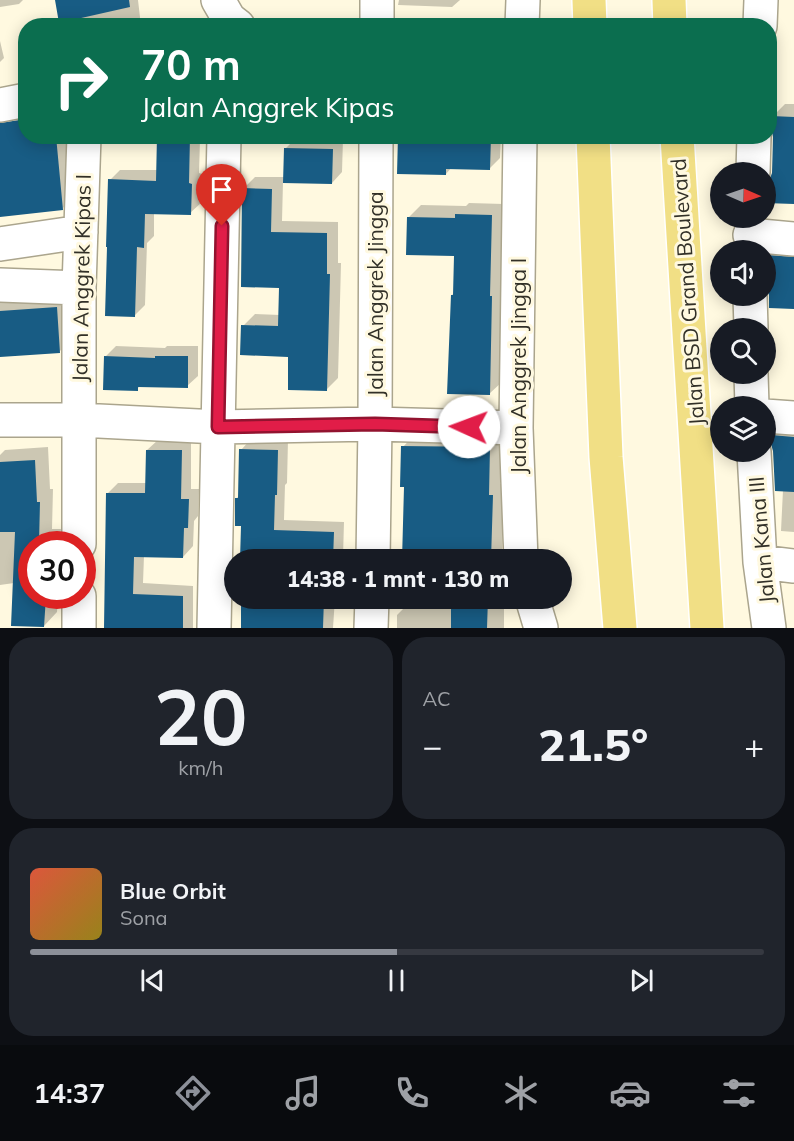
<!DOCTYPE html>
<html lang="id">
<meta charset="utf-8">
<style>
:root{--surface:#171b24;--page:#20242c;--text:#f1f3f6;--muted:#9ea1a6;--line:#363941;--accent:#8c9099}
body{margin:0;font-family:Mulish,sans-serif;background:var(--page);color:var(--text);height:100vh;display:flex;flex-direction:column;font-size:22px;white-space:nowrap}
*{box-sizing:border-box;margin:0}
p{font-size:20px;color:var(--muted)}
.icon{flex:none;width:33px;height:33px;fill:none;stroke:currentColor;stroke-width:2;stroke-linecap:round;stroke-linejoin:round}
.map{position:relative;height:628px;overflow:hidden}
.details{display:flex;flex-direction:column;gap:9px;padding:9px;background:#0d0f14;flex:1}
.details>*{flex:none}
.guide{position:absolute;left:18px;top:18px;width:759px;height:126px;border-radius:24px;box-shadow:0 3px 15px #0003;background:#0b6e4f;color:#fff;overflow:hidden}
.needle{width:39px;rotate:92deg}
.fabs{position:absolute;left:710px;top:162px;display:grid;gap:12px}
.fabs a{display:grid;place-items:center;width:66px;height:66px;border-radius:50%;background:var(--surface);box-shadow:0 3px 15px #0003;font-size:30px}
.speed{position:absolute;left:18px;top:531px;display:flex;gap:12px;font-size:30px;font-weight:700;text-align:center}
.speed>*{display:grid;place-content:center;width:78px;height:78px;border-radius:50%;background:var(--surface);box-shadow:0 3px 15px #0003;line-height:1}
.speed .limit{border:9px solid #d22;background:#fff;color:#111}
.pin{position:absolute;display:grid;place-items:center;width:51px;height:51px;color:#fff;margin:-62px -26px;border-radius:50% 50% 50% 0;rotate:-45deg;box-shadow:0 0 6px #0007}
.pin .icon{rotate:45deg}
.me{position:absolute;width:66px;margin:-33px;rotate:272deg;stroke-linejoin:round;filter:drop-shadow(0 0 4px #0008)}
.turn{display:flex;align-items:center;gap:21px;height:126px;padding:0 24px;font-size:27px}
.turn .icon{width:78px;height:78px;stroke-width:2.5}
.turn b{display:block;font-size:42px;line-height:51px}
.big{font-size:45px;font-weight:800;line-height:1.1}
.details .tile{flex:1;display:flex;flex-direction:column;justify-content:center;gap:9px;min-width:0;padding:0 21px;border-radius:24px;background:var(--page)}
.details .dial{align-items:center;gap:0}
.dial b{font-size:78px;line-height:1}
.song{display:flex;align-items:center;gap:18px}
.cover{width:72px;height:72px;border-radius:9px;background:linear-gradient(135deg,hsl(10 70% 55%),hsl(50 70% 35%))}
.played{height:6px;border-radius:3px;background:linear-gradient(90deg,var(--accent) 50%,var(--line) 50%)}
.keys{display:flex;justify-content:space-around;direction:ltr}
.heat{display:flex;justify-content:space-between;align-items:center;font-size:33px;direction:ltr}
.details .tiles{flex:1;display:grid;gap:9px;grid-template-columns:1fr 1fr}
.tile:last-child{grid-column:span 2}
.trip{position:absolute;left:224px;top:549px;width:348px;height:60px;border-radius:30px;background:var(--surface);box-shadow:0 3px 15px #0003;font-weight:800;line-height:60px;text-align:center}
.dock{display:flex;height:96px;justify-content:space-around;align-items:center;background:#090b0e;color:var(--muted)}
.dock .icon{width:42px;height:42px}
.dock .active{color:var(--accent)}
.dock b{font-size:27px;color:var(--text)}
.map>svg:first-child{display:block}
.shadow{fill:#0003}
.building{fill:#185c84}
.lines{fill:none;stroke-linecap:round;stroke-linejoin:round}
.minor-casing{stroke:#aba58d;stroke-width:36}
.major-casing{stroke:#fff;stroke-width:36}
.minor{stroke:#fff;stroke-width:33}
.major{stroke:#f1df85;stroke-width:33}
.route-casing{stroke:#92132f;stroke-width:15}
.route{stroke:#e11d48;stroke-width:10}
.labels{text-anchor:middle;dominant-baseline:central;stroke-width:6;stroke-linejoin:round;paint-order:stroke}
.street-label{font-size:21px;fill:#323027;stroke:#fff9e0}
</style>
<div class="map">
<svg width="794" height="628" viewBox="0 0 794 628">
<rect width="100%" height="100%" fill="#fff9e0"/>
<path class="shadow" d="M0,0H23L19,4L0,7Z
M101,0H138L141,26H64L75,15Z
M399,0H460L452,7L398,5Z
M0,41L4,58L0,62Z
M785,104H794V202H765V186L771,180L773,173L774,136L773,116Z
M38,136H70L75,195L62,209L0,215V149Z
M153,136H204L200,140L199,173L202,174L201,203L190,213H154V236L147,243L145,305L135,315L110,180L120,170H158L159,139H153Z
M399,136H501L500,158L490,168L452,167L446,174Z
M296,138L343,139L342,172L332,183L283,182L282,221L338,222V263H341L338,378L326,390L290,355L243,326L255,314L280,315L281,286L243,189L255,177H285L286,148Z
M469,203L504,204L502,382L489,394L452,295L455,292L456,254L408,218L421,205L466,206Z
M780,244L794,245V308L768,256Z
M72,292L75,336L59,352L0,356V297Z
M116,346L165,348L167,346H198V376L187,386H140L137,389L105,357Z
M787,421L794,422V532L781,531L783,490L773,436Z
M414,435L501,436L500,484H504L502,551L500,553V560H404L406,485L403,447Z
M251,439L288,440L287,483L285,485L284,520L344,522L343,557L340,560H242L243,525L237,498L239,496L241,450Z
M158,440H191V489H199L198,516L194,521L193,546L183,557L144,556L143,583L193,586V628H105L107,494L118,483H147V450Z
M48,447L50,489H53L52,529H61L60,544H32V596H58L57,612L44,626L14,583L0,585V455L5,450Z
M242,598H335L333,628H242Z
M453,598H499V603H504V628H397V615L409,603L453,604Z"/>
<path class="building" d="M55,0H129L130,7L59,23Z
M771,116L794,117V204L765,203V186L769,181L772,173L773,137L771,127Z
M26,119V136H56L63,210L0,217V123Z
M157,136H190L189,183L192,184L191,215L145,214L144,248L137,247L135,317L105,316L107,247H106L108,179L156,181Z
M398,136H491L490,170L446,169V175L397,174Z
M284,148L333,149L332,184L283,183Z
M242,188L272,189L271,232L327,233V274H330L327,391L288,390V357L240,355L241,325L278,326L279,288L241,287Z
M455,214L492,215L490,296H492L490,395L447,394L451,295H453L454,256L406,255L407,217L455,218Z
M766,255L794,257V309L769,308V295L765,285Z
M57,307L60,353L0,357V311Z
M104,356L155,358V356H188V388L138,387V391L103,390Z
M771,435L794,437V492L775,491L773,451L771,444Z
M401,446L490,447L489,495H493L491,560H402L404,487H400Z
M239,449L278,450L277,495H275L274,530L334,532L333,560H240L241,526H235V498H238Z
M146,450H182L181,499H189L188,528H184L183,558L134,557L133,594L183,596V628H104L106,493H145Z
M35,460L37,502H40L39,544H32V596H46L44,627L11,626L15,532H0V462Z
M241,598H324L323,628H241Z
M451,598H488L487,628H451Z"/>
<g class="lines">
<defs>
<path id="minor" d="M218,0L229,19L238,26
M377,26V0
M522,26L523,0
M760,26L761,0
M0,105L26,100
M520,136L516,428L521,560
M753,172L754,136
M750,235L794,239
M0,244L81,232
M0,285L79,288
M750,296L751,328
M751,374L752,406
M765,416L794,418
M0,420H79L218,427L375,424L516,428
M754,452L760,562L769,628
M79,544V288L84,136
M373,560L375,424L376,136
M760,562L794,566
M79,596V628
M532,598L541,628
M214,628L224,136
M371,628L372,598"/>
<path id="major" d="M589,0L590,26
M669,0L670,26
M593,136L606,457L620,628
M677,136L707,628"/>
</defs>
<use href="#minor" class="minor-casing"/>
<use href="#major" class="major-casing"/>
<use href="#minor" class="minor"/>
<use href="#major" class="major"/>
</g>
<g class="lines">
<defs>
<path id="route" d="M222,226L218,427L375,424L469,427"/>
</defs>
<use href="#route" class="route-casing"/>
<use href="#route" class="route"/>
</g>
<g class="labels">
<g class="street-label">
<text transform="translate(81 278) rotate(-89)">Jalan Anggrek Kipas I</text>
<text transform="translate(687 292) rotate(-94)">Jalan BSD Grand Boulevard</text>
<text transform="translate(375 294) rotate(-90)">Jalan Anggrek Jingga</text>
<text transform="translate(518 366) rotate(-90)">Jalan Anggrek Jingga I</text>
<text transform="translate(761 540) rotate(-95)">Jalan Kana III</text>
</g>
</g>
</svg>
<div class="fabs">
<a><svg class="needle" viewBox="-14 -14 28 28"><path d="M0-13l5 13h-10z" fill="#e53935"/><path d="M0 13l5-13h-10z" fill="#9ea1a6"/></svg></a>
<a><svg class="icon" aria-label="sound" viewBox="0 0 24 24"><path d="M4 9h4l5-4v14l-5-4H4zM17 9q2 3 0 6"/></svg></a>
<a><svg class="icon" aria-label="search" viewBox="0 0 24 24"><circle cx="10" cy="10" r="6"/><path d="M15 15l6 6"/></svg></a>
<a><svg class="icon" aria-label="layers" viewBox="0 0 24 24"><path d="M12 4l9 5-9 5-9-5zM3 14l9 5 9-5"/></svg></a>
</div>
<div class="speed"><div class="limit">30</div></div>
<div class="pin" style="left:222px;top:226px;background:#d93025"><svg class="icon" aria-label="arrive" viewBox="0 0 24 24"><path d="M6 21V4h12l-3 4 3 4H6"/></svg></div>
<svg class="me" style="left:469px;top:427px" viewBox="-20 -20 40 40"><circle r="19" fill="#fff"/><path d="M0-13L10 11 0 6-10 11z" fill="#e11d48"/></svg>
<div class="trip">14:38 · 1 mnt · 130 m</div>
<div class="guide">
<div class="turn"><svg class="icon" aria-label="right" viewBox="0 0 24 24"><path d="M7 20v-9h11M14 6l5 5-5 5"/></svg><div><b>70 m</b>Jalan Anggrek Kipas</div></div>
</div>
</div>
<section class="details">
<div class="tiles">
<div class="tile dial"><b>20</b><p>km/h</p></div>
<div class="tile"><p>AC</p>
<div class="heat"><a>−</a><b class="big">21.5°</b><a>+</a></div>
</div>
<div class="tile">
<div class="song"><i class="cover"></i><div><b>Blue Orbit</b><p>Sona</p></div></div>
<div class="played"></div>
<div class="keys"><svg class="icon" aria-label="previous" viewBox="0 0 24 24"><path d="M18 5L8 12l10 7zM5 5v14"/></svg><svg class="icon" aria-label="pause" viewBox="0 0 24 24"><path d="M8 5v14M16 5v14"/></svg><svg class="icon" aria-label="next" viewBox="0 0 24 24"><path d="M6 5l10 7-10 7zM19 5v14"/></svg></div>
</div>
</div>
</section>
<nav class="dock">
<b>14:37</b>
<svg class="icon active" aria-label="directions" viewBox="0 0 24 24"><path d="M12 3l9 9-9 9-9-9zM9 14v-3h6M13 9l2 2-2 2"/></svg>
<svg class="icon" aria-label="music" viewBox="0 0 24 24"><path d="M9 18V5l10-2v13"/><circle cx="6" cy="18" r="3"/><circle cx="16" cy="16" r="3"/></svg>
<svg class="icon" aria-label="phone" viewBox="0 0 24 24"><path d="M5 4h4l2 5-3 2q2 4 5 5l2-3 5 2v4C11 20 4 13 5 4z"/></svg>
<svg class="icon" aria-label="climate" viewBox="0 0 24 24"><path d="M12 3v18M4 7l16 10M4 17L20 7"/></svg>
<svg class="icon" aria-label="car" viewBox="0 0 24 24"><path d="M5 17H2v-5l4-1 3-4h7l3 4 3 1v5h-3M9 17h6M6 11h13"/><circle cx="7" cy="17" r="2"/><circle cx="17" cy="17" r="2"/></svg>
<svg class="icon" aria-label="filters" viewBox="0 0 24 24"><path d="M4 7h16M4 17h16"/><circle cx="9" cy="7" r="2"/><circle cx="15" cy="17" r="2"/></svg>
</nav>
